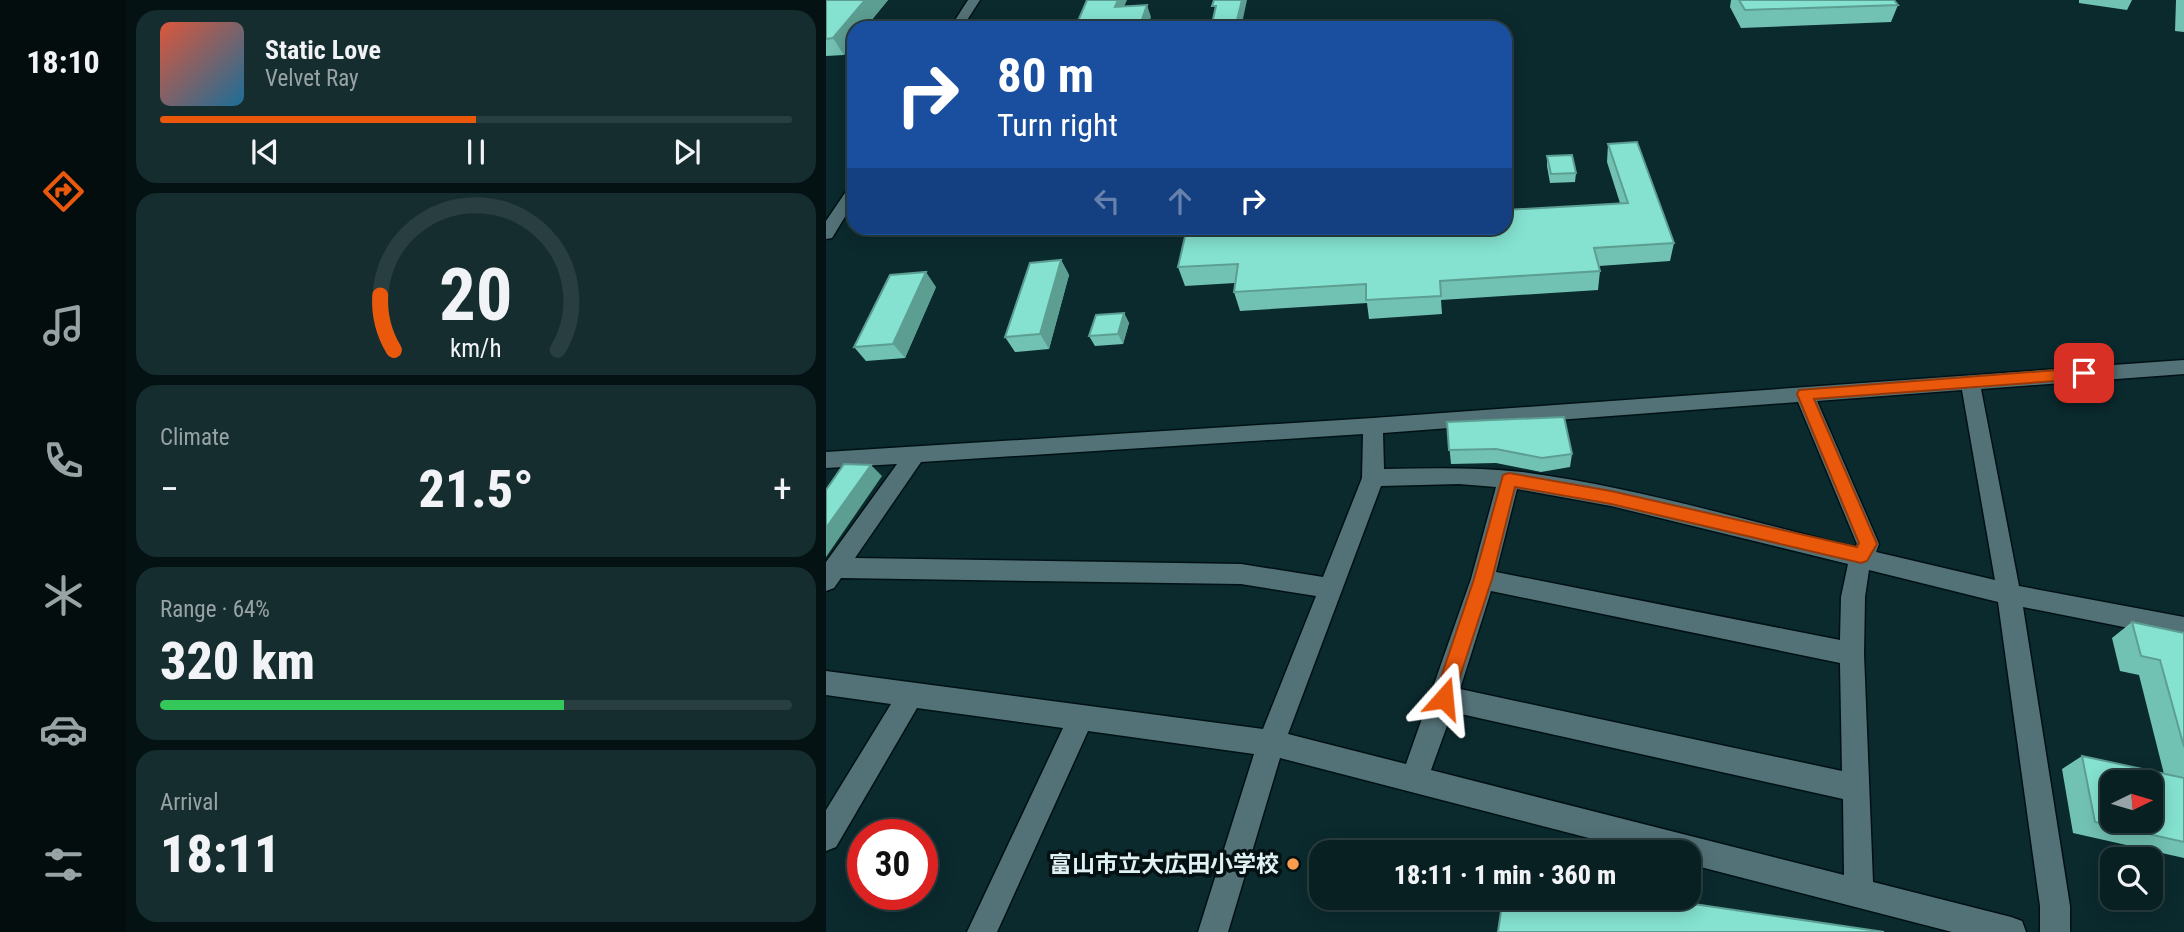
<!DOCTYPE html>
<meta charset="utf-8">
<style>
:root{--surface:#082022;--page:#162d2f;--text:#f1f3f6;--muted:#98a3a5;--line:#293e40;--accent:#ea580c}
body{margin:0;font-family:"Roboto Condensed","Noto Sans JP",sans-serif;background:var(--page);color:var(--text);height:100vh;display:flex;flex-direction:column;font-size:26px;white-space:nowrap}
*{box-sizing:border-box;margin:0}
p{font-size:23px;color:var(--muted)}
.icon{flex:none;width:38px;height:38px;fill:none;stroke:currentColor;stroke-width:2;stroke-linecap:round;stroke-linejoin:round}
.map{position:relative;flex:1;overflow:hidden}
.sheet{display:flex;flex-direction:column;gap:10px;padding:10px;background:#041213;width:700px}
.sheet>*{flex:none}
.hud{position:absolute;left:21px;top:21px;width:665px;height:214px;border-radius:21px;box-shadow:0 4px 18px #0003,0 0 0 2px var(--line);background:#1a4fa0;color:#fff;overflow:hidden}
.needle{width:46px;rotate:85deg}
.fabs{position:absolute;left:1274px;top:770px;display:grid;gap:14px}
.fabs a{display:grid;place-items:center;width:63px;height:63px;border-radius:14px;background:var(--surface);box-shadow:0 4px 18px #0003,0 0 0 2px var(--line);font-size:35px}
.speed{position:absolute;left:21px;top:819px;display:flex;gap:14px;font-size:35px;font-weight:700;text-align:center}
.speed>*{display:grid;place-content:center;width:91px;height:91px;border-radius:50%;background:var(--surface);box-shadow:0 4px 18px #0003,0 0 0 2px var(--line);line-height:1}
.speed .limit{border:10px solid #d22;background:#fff;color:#111}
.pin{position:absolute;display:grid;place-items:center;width:60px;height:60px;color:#fff;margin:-30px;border-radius:14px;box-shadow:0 4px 10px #0006}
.me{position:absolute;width:77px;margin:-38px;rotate:18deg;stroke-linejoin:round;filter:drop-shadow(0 0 5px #0008)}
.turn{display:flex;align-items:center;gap:24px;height:147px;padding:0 35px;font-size:32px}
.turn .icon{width:91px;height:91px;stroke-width:2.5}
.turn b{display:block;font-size:49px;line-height:60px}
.lanes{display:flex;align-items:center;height:66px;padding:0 35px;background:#0003;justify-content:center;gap:35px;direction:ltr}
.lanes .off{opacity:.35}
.big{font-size:52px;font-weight:800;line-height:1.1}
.sheet .card{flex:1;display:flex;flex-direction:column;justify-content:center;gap:10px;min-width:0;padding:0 24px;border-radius:21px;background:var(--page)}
.sheet .dial{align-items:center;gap:0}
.dial svg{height:182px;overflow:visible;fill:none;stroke:var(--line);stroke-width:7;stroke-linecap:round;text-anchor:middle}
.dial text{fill:var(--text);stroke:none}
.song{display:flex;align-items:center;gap:21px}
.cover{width:84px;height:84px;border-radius:10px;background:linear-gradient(135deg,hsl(10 70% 55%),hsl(200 70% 35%))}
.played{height:7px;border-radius:4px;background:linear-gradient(90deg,var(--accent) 50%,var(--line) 50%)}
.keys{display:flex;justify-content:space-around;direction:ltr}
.heat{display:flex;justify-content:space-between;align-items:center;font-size:38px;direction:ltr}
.charge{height:10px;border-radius:5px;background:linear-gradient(90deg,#34c759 64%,var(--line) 0)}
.trip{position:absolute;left:483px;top:840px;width:392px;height:70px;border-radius:21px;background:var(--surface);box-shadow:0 4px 18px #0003,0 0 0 2px var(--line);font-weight:800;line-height:70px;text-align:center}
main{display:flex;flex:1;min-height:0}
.dock{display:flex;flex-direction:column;width:126px;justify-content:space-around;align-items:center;background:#030d0e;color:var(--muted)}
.dock .icon{width:49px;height:49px}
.dock .active{color:var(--accent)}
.dock b{font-size:32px;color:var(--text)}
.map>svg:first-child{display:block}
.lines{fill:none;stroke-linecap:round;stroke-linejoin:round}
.minor-casing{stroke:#001115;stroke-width:3}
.minor{fill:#537277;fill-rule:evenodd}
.wall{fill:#72c2b3}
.shaded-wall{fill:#5d9e92}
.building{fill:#85e2d0;stroke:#5d9e92;stroke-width:2;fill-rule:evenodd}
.route{fill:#ea580c;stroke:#983908;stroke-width:2}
.poi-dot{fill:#fa9f4e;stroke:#051012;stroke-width:2.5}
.labels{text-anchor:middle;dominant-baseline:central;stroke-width:7;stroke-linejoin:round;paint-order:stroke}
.near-poi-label{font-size:23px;font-weight:bold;fill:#e0f1f4;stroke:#051012;text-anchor:end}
</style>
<main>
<nav class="dock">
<b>18:10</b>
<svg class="icon active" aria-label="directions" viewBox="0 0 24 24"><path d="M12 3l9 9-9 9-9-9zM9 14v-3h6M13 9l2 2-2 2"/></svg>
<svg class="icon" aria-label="music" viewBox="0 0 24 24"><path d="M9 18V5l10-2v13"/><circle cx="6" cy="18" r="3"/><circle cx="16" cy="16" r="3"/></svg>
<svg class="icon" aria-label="phone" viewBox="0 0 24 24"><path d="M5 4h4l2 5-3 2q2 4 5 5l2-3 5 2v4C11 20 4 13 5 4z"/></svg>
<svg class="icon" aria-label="climate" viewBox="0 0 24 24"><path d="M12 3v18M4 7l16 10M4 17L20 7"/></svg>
<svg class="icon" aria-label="car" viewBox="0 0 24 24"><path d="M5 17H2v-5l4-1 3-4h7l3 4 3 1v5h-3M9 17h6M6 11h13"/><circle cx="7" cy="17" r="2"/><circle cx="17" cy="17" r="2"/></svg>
<svg class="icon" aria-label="filters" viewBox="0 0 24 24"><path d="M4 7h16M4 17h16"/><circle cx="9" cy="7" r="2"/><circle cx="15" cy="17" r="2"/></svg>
</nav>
<section class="sheet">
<div class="card">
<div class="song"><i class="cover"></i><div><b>Static Love</b><p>Velvet Ray</p></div></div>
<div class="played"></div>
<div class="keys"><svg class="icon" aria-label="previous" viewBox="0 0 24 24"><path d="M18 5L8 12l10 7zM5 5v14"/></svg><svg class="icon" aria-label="pause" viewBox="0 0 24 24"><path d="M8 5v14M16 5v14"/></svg><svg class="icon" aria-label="next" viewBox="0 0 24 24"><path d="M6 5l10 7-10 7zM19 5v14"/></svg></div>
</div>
<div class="card dial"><svg viewBox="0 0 100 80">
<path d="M14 69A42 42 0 1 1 86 69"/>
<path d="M14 69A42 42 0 0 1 8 45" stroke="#ea580c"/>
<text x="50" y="56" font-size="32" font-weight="700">20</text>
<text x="50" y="72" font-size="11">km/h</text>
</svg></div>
<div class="card"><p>Climate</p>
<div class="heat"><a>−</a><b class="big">21.5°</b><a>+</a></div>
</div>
<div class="card"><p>Range · 64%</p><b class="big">320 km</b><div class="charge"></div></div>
<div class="card"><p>Arrival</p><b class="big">18:11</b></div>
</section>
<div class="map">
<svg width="1358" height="932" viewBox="0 0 1358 932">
<rect width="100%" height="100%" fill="#0b2a2e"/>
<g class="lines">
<defs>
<path id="minor" d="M142,0H154L136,28H124Z
M28,185V202L6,238L0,239V221L23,187Z
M1358,360V374L1155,389L1193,586L1358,617V639L1197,607L1244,906V932H1214V906L1172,602L1043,570L1039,597L1038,654L1047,882L1185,917L1196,921L1200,932H1126L863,864V852H817L454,758L402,932H372L428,754L262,731L171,932H141L237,728L91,708L10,847L0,851V810L65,704L0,695V671L437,729L490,596L415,584L15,578L8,588L0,591V562L71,464L0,468V452L547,418ZM1136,390L1169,580L1050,552L1053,544L991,401ZM972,402L1031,544L1029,547C919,520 808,487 696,472C650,467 604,468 558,469L557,433ZM537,434L536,478L497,577L415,564L29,558L95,462ZM633,484L670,487L645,579L580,764L462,734L555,486ZM691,489L785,506L1022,564L1015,597L1014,640L670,572ZM665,591L1014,663L1016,771L634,689ZM626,712L1017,799L1018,875L605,770Z"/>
</defs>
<use href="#minor" class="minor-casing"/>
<use href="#minor" class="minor"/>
</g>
<path class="wall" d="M0,0H62L39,28H28L18,55L0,56Z
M905,0H1068L1072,5L1065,22L915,28L904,7Z
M1253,0H1306L1301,10L1253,3Z
M1350,0H1358V32L1349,31Z
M782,144L848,243L844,261L773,266L774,271L772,290L615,300L616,314L543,319L541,303L414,311L408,292L409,283L359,286L352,267L794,203L781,162Z
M721,156L750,173L749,182L724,183L721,166Z
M235,260L243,275L223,349L189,352L179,337Z
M110,287L79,358L40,361L28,347Z
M298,313L303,323L297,344L269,346L263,336Z
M621,422L746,454L744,467L715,472L670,463L625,464Z
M1306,622L1358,633V858L1247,833L1236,769L1256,756L1338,774L1313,675L1294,671L1286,638Z"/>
<path class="shaded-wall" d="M39,0H62L39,28H28V42L18,55L7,38Z
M292,0H301L293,18L289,7Z
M416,0H421L415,28H409Z
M321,5L325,17L321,28H313Z
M235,260L243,275L223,349L214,334Z
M100,272L110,287L79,358L67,344Z
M298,313L303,323L297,344L292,334Z
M45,465L56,476L0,557V528Z"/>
<path class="building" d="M0,0H39L7,38L0,39Z
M261,0H292L289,7L321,5L313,28H249Z
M388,0H416L409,28H385L390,6H386Z
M913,0H1068L1072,5L919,10Z
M811,142L848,243L768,248L774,271L614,281L615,296L540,300V284L408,292L412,264L352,267L361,228H679V210L802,203L782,144Z
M746,155L750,173L725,174L721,156Z
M235,260L214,334L179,337L204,263Z
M100,272L67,344L28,347L64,275Z
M298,313L292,334L263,336L270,315Z
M738,417L746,454L716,458L670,449L623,450L621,422Z
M18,464L45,465L0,528V490Z
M1306,622L1358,633V747L1334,660L1315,656Z
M1256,756L1358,778V842L1269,822ZM1286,782H1325V821H1286Z
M677,898H840L841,900L1058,932H672Z"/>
<path class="route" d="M1258,368L1266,373L1258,379L988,399L1051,544L1041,561L1035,563L785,504L689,487L666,579L627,698L624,705L618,708L611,705L608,698L648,579L677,475L683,473L785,491L1031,547L1033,543L971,394L973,390Z"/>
<circle class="poi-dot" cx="467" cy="864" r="7"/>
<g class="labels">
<g class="near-poi-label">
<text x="453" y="864">富山市立大広田小学校</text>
</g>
</g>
</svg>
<div class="fabs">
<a><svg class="needle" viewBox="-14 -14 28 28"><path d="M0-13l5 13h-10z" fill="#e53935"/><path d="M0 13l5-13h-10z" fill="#98a3a5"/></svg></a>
<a><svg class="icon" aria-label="search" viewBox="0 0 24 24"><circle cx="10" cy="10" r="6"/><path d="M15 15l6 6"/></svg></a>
</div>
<div class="speed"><div class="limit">30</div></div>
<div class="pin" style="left:1258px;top:373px;background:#d93025"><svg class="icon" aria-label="arrive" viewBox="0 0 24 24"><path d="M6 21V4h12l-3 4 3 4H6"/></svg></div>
<svg class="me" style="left:618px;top:698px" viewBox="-20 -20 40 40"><path d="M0-17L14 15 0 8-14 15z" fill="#ea580c" stroke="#fff" stroke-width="4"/></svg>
<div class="trip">18:11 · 1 min · 360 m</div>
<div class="hud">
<div class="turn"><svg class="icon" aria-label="right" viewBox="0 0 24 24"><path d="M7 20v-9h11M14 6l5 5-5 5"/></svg><div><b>80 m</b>Turn right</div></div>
<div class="lanes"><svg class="icon off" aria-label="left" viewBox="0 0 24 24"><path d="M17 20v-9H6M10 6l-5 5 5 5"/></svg><svg class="icon off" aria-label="ahead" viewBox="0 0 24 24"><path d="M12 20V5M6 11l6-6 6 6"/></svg><svg class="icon" aria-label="right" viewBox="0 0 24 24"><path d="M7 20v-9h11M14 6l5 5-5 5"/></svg></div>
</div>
</div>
</main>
